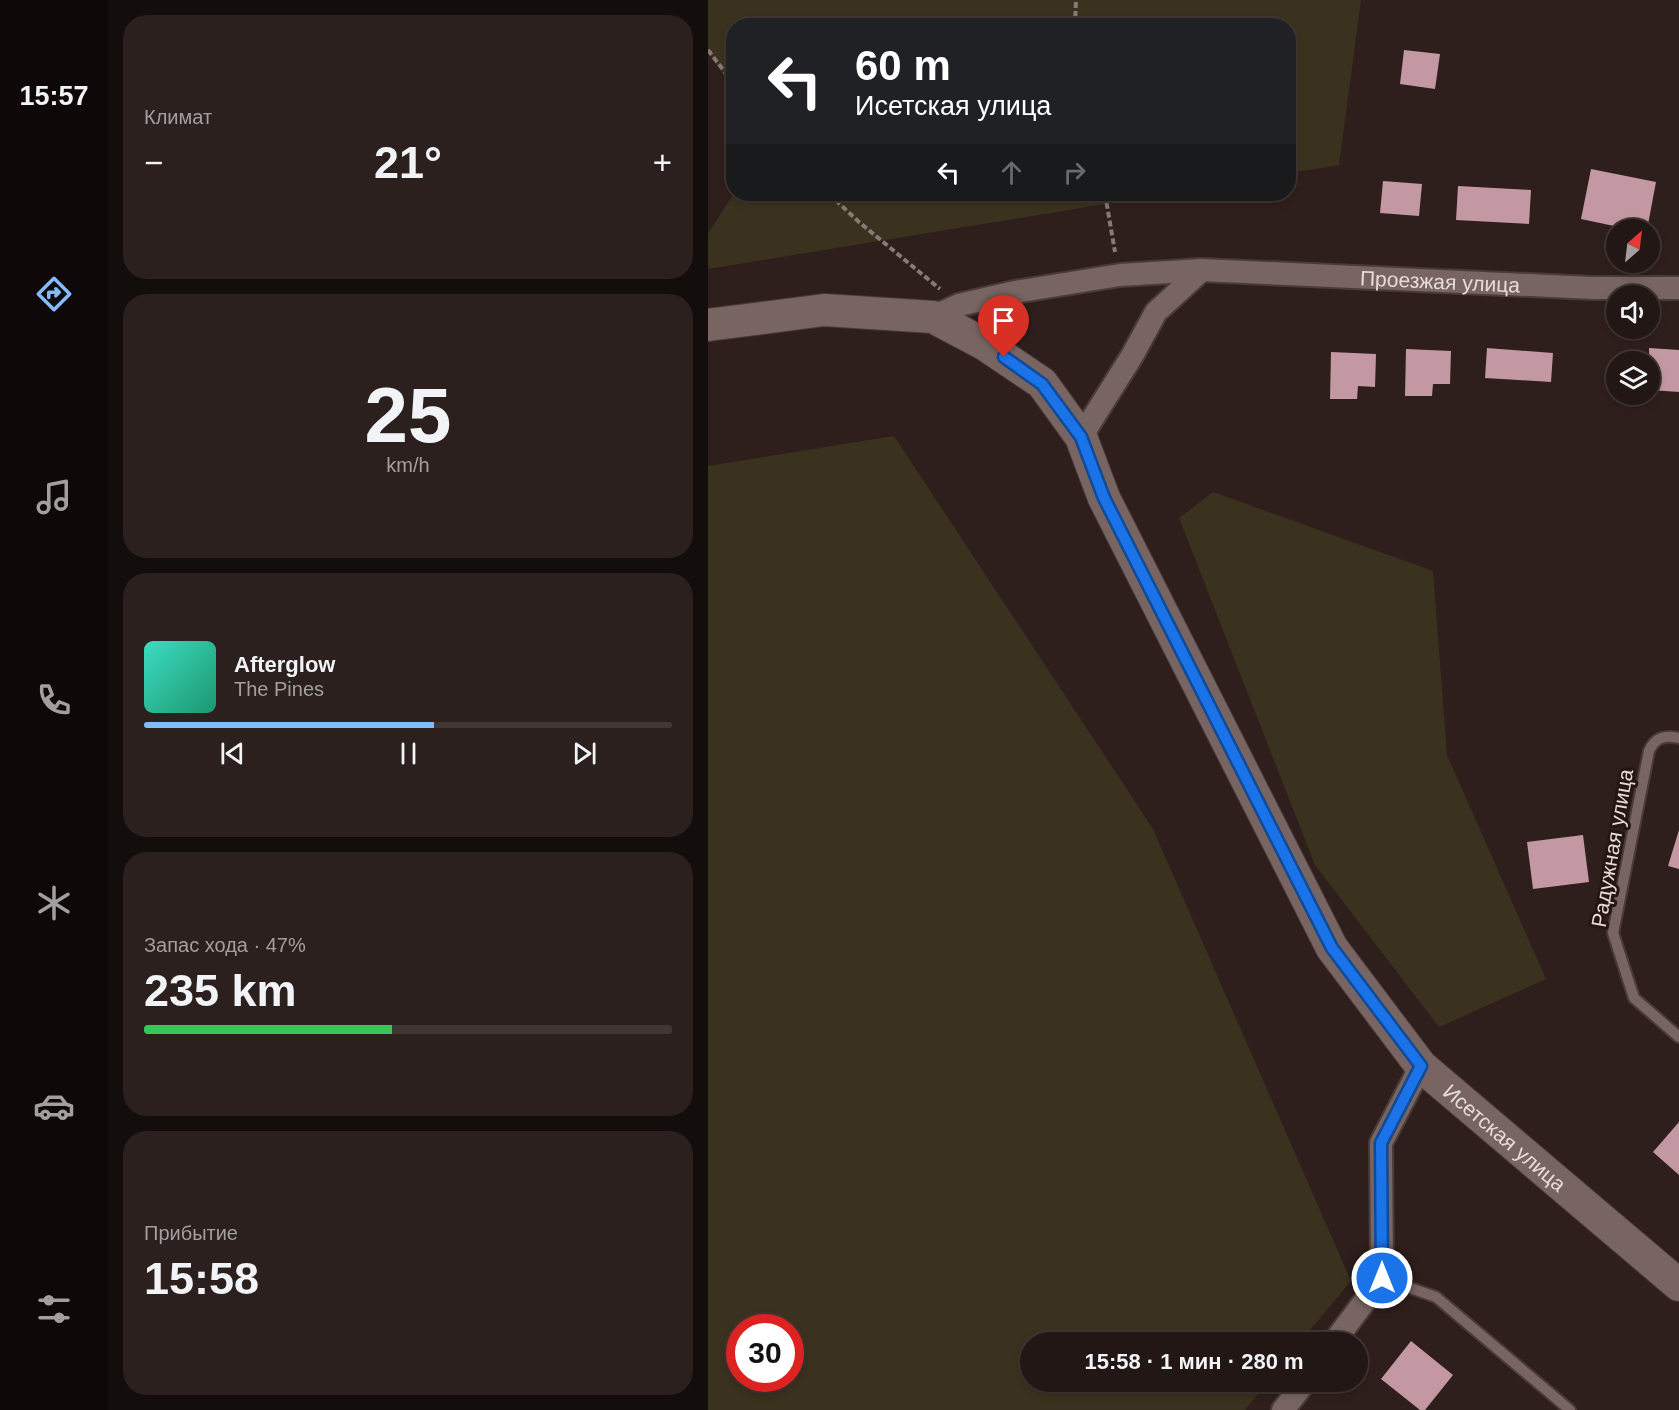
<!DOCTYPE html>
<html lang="ru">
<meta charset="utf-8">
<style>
:root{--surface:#231715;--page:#2b201e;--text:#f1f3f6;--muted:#a39fa0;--line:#403634;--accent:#82bcfa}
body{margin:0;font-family:Arial,sans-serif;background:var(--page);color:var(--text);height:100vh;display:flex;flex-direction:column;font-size:22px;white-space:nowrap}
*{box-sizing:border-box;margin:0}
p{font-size:20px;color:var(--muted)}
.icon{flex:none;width:33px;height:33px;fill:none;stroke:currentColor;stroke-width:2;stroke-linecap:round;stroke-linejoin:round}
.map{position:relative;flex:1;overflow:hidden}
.side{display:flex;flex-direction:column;gap:15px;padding:15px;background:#130d0c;width:600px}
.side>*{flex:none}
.top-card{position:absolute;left:18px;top:18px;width:570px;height:183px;border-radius:24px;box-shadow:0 3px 9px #0003,0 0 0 2px var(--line);background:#202124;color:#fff;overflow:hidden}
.needle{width:39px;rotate:28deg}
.fabs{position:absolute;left:898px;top:219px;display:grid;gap:12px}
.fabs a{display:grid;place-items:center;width:54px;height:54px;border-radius:50%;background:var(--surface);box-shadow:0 3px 9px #0003,0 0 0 2px var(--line);font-size:30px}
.speed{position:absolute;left:18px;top:1314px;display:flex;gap:12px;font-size:30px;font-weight:700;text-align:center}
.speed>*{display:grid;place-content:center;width:78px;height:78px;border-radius:50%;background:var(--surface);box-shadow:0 3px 9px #0003,0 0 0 2px var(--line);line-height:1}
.speed .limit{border:9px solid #d22;background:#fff;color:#111}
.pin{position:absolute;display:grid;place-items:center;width:51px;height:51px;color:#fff;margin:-62px -26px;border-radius:50% 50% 50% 0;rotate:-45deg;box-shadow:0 0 6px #0007}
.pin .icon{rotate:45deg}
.me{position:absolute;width:66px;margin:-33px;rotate:0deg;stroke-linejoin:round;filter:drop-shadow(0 0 4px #0008)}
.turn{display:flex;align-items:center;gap:21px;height:126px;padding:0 30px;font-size:27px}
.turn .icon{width:78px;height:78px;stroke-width:2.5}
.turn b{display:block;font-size:42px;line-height:51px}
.lanes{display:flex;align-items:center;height:57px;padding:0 30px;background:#0003;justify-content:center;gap:30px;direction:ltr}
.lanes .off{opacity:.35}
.big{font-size:45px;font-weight:800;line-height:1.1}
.side .card{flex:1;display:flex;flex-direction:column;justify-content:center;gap:9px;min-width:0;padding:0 21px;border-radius:24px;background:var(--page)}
.side .dial{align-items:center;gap:0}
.dial b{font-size:78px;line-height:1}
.song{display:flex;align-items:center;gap:18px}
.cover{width:72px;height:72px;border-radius:9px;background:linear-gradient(135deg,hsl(170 70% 55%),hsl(160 70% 35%))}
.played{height:6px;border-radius:3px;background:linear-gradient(90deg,var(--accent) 55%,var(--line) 55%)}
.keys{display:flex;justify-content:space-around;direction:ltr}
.heat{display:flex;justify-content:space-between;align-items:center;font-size:33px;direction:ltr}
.charge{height:9px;border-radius:4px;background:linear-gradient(90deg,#34c759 47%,var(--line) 0)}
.trip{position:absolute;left:312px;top:1332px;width:348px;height:60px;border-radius:30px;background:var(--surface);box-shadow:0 3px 9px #0003,0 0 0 2px var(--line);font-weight:800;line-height:60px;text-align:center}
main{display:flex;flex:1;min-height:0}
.tab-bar{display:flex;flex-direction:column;width:108px;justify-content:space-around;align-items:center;background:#0e0908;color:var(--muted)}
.tab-bar .icon{width:42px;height:42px}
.tab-bar .selected{color:var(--accent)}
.tab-bar b{font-size:27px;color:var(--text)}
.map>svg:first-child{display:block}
.green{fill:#3a321e;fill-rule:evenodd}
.building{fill:#c398a2}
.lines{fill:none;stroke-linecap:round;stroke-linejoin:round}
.service-casing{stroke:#493b38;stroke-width:14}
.minor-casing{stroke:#493b38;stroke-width:26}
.secondary-casing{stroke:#493b38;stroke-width:34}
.path{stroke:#877976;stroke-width:4;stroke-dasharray:6 3;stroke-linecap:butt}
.service{stroke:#786561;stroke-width:10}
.minor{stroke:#786561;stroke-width:22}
.secondary{stroke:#786561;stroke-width:32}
.route-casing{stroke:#114b97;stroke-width:15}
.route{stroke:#1a73e8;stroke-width:10}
.labels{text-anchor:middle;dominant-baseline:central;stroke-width:6;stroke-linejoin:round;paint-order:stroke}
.street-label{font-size:21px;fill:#e6dbd8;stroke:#251613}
</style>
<main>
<nav class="tab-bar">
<b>15:57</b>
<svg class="icon selected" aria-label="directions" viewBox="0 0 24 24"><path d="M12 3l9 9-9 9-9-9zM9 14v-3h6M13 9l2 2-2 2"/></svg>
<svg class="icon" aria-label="music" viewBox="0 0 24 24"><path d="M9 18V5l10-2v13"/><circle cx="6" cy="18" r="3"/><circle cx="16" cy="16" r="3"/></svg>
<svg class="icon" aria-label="phone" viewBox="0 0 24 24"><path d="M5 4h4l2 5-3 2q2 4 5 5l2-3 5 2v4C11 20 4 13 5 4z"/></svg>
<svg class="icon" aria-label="climate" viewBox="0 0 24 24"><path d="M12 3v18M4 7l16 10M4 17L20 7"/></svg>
<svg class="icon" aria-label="car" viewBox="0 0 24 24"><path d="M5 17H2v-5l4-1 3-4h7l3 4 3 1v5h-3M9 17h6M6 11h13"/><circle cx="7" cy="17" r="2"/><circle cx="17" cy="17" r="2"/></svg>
<svg class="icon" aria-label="filters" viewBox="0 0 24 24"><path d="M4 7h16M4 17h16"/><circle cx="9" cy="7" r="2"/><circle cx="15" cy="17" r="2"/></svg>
</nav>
<section class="side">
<div class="card"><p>Климат</p>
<div class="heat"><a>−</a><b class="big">21°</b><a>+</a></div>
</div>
<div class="card dial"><b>25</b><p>km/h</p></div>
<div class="card">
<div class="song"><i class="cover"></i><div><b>Afterglow</b><p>The Pines</p></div></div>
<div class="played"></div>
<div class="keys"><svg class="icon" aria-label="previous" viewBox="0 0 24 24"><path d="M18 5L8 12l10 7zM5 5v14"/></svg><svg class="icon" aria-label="pause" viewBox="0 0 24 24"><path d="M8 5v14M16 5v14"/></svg><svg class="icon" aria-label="next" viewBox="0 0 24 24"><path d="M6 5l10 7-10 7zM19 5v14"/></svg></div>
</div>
<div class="card"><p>Запас хода · 47%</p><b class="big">235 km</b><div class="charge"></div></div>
<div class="card"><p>Прибытие</p><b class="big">15:58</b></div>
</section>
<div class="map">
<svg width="971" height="1410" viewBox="0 0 971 1410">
<rect width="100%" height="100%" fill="#2f1f1c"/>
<path class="green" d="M0,0H653L631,165L581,173L580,26H26L25,89L0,52Z
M26,193V194H459L0,269V234Z
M186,436L445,829L643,1281L592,1342H322V1382H560L537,1410H0V466ZM32,1328H82V1378H32Z
M505,492L725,571L739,755L838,979L731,1027L607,865L471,518Z"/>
<path class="building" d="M696,50L732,54L727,89L692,84Z
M883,169L948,182L939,230H925L873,219Z
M675,181L714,184L711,216L672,213Z
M750,186L823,190L821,224L748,220Z
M779,348L845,353L843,382L777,378Z
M941,348L971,350V392L942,390Z
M698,349L743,351L742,384H725L724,396H697Z
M623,352L668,354L667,387L650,386L649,399H622Z
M971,830V869L960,866Z
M875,835L881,882L825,889L819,842Z
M971,1122V1175L945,1152Z
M703,1341L745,1375L717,1410H712L673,1379Z"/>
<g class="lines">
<defs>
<path id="service" d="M971,738C957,735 947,737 941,751L905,933L926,998L971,1037
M674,1278L728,1297L862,1410"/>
<g id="minor">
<path id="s1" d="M225,317L251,305L307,292L412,275L494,270L885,288H971"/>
<path d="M373,437L424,356L448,312L494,270"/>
<path d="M626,1342L674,1278L673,1143L713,1066"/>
<path d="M575,1410L597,1382"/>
</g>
<g id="secondary">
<path id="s2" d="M0,325L116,310L225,317L276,344L334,383L373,437L396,498L624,948L713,1066L971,1285"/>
</g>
</defs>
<use href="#service" class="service-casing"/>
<use href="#minor" class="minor-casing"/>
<use href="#secondary" class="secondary-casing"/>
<path class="path" d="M367,26L368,0
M0,50L26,84
M121,194L151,222L232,289
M397,194L407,252"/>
<use href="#service" class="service"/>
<use href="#minor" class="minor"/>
<use href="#secondary" class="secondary"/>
</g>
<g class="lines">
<defs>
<path id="route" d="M296,357L334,384L373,437L396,498L624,948L713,1066L673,1143L674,1278"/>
</defs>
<use href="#route" class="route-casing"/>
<use href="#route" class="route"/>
</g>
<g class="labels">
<g class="street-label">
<text stroke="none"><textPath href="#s1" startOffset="513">Проезжая улица</textPath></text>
<text transform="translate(904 848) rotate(-80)">Радужная улица</text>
<text stroke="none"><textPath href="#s2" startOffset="1248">Исетская улица</textPath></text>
</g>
</g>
</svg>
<div class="fabs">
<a><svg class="needle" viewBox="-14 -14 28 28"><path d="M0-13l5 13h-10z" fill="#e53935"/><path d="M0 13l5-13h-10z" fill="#a39fa0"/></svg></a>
<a><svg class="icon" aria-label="sound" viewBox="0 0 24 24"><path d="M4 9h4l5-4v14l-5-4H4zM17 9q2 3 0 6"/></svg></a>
<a><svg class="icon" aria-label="layers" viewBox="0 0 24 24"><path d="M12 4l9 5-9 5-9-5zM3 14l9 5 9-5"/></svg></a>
</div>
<div class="speed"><div class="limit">30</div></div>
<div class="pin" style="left:296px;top:357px;background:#d93025"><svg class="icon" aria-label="arrive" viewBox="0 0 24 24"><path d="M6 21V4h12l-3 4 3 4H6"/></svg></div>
<svg class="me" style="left:674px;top:1278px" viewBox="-20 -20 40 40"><circle r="17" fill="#1a73e8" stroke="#fff" stroke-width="3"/><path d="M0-11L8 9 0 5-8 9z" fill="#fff"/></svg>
<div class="trip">15:58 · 1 мин · 280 m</div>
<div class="top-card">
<div class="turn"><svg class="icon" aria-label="left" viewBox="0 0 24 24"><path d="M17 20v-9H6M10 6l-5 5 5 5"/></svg><div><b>60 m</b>Исетская улица</div></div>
<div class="lanes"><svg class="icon" aria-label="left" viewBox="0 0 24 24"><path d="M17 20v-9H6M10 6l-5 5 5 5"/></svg><svg class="icon off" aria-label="ahead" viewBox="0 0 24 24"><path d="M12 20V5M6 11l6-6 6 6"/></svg><svg class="icon off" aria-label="right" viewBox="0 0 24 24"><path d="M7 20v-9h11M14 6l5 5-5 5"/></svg></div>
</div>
</div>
</main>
